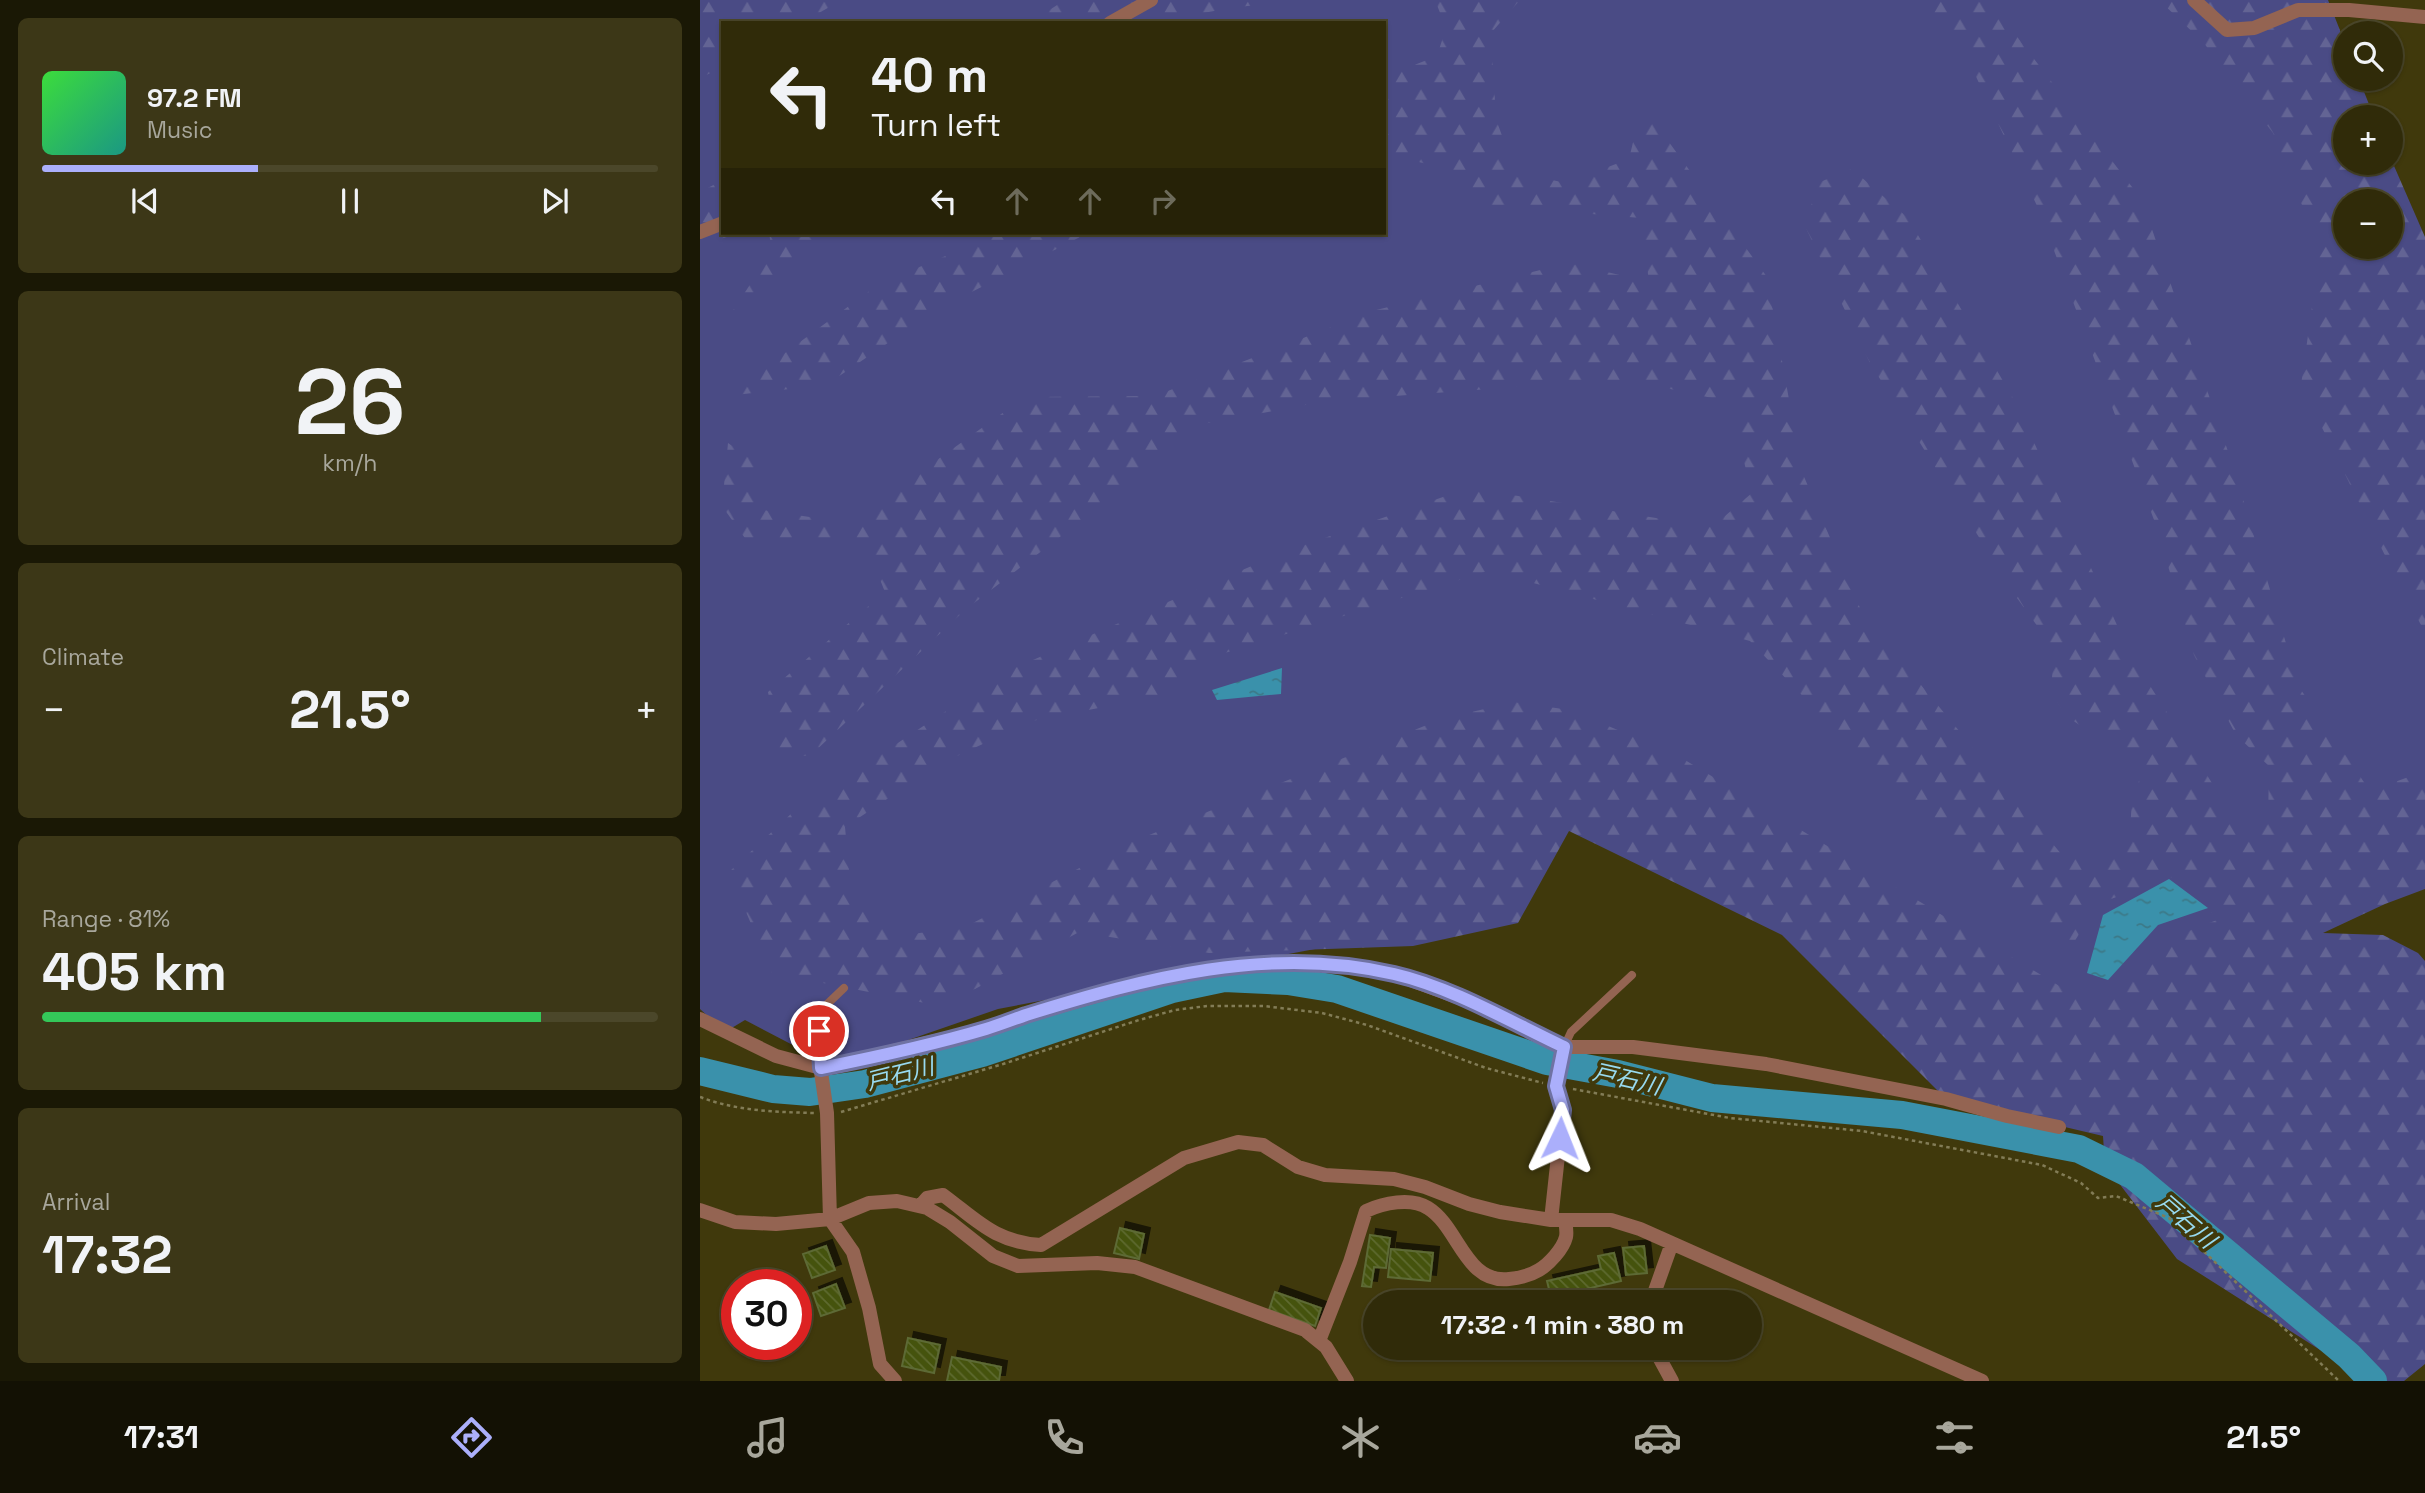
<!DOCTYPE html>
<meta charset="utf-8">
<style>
:root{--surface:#302b09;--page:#3c3717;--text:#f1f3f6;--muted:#a8a79c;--line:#4b472a;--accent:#abaffb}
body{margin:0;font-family:"Space Grotesk","Noto Sans JP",sans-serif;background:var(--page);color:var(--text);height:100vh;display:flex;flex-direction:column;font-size:26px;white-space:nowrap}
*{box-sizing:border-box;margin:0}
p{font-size:23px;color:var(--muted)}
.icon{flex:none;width:38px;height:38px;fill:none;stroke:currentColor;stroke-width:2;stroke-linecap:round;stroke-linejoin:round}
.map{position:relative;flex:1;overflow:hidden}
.panel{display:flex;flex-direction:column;gap:18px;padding:18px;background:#1a1805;width:700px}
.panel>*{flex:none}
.top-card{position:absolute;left:21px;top:21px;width:665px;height:214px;border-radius:0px;box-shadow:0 2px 5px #0004,0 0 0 2px var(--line);background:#302b09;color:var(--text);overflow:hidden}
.controls{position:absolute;left:1633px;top:21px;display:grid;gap:14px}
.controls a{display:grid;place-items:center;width:70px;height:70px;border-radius:50%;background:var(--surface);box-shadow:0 2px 5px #0004,0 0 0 2px var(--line);font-size:35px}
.speed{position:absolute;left:21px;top:1269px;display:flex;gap:14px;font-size:35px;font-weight:700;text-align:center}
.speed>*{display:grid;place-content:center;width:91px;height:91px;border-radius:50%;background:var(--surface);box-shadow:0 2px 5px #0004,0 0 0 2px var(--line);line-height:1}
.speed .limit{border:10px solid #d22;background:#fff;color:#111}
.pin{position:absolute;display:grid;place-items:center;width:60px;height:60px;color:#fff;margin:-30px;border:4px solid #fff;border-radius:50%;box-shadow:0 2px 7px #0007}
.me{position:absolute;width:77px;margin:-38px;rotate:2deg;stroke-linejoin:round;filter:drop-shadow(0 0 5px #0008)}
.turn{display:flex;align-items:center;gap:24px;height:147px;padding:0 35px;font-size:32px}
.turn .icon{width:91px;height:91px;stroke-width:2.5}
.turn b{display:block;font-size:49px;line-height:60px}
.lanes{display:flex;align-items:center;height:66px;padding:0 35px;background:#0003;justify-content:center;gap:35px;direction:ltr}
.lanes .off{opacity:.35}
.big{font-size:52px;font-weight:700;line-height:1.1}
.panel .widget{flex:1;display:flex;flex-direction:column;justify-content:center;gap:10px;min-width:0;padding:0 24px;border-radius:10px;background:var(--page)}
.panel .dial{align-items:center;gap:0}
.dial b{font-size:91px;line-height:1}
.song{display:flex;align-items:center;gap:21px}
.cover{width:84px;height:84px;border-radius:10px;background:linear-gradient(135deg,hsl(120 70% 55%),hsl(170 70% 35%))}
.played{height:7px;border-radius:4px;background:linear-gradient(90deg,var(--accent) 35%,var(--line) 35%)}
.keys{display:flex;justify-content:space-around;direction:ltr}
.heat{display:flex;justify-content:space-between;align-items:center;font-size:38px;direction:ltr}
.charge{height:10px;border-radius:5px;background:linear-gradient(90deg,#34c759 81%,var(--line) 0)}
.trip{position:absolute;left:663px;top:1290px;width:399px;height:70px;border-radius:35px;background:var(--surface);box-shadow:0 2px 5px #0004,0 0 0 2px var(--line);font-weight:700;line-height:70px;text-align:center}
.tabs{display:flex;height:112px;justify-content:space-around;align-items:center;background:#131104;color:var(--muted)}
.tabs .icon{width:49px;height:49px}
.tabs .active{color:var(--accent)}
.tabs b{font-size:32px;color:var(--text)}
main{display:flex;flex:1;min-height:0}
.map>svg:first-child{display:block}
.green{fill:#4a4b85;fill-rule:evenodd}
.forest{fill:url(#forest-firs);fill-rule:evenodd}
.water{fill:url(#water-ripples)}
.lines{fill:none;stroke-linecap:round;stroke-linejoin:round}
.river{stroke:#3a91ab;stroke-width:28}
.building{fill:url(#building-back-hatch);stroke:#5d6a35;stroke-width:2;filter:url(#shadow)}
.path{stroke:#827c56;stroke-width:2.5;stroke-dasharray:3.5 3.5;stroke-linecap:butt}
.service{stroke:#946452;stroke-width:8}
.minor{stroke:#946452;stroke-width:14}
.route-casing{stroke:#6f72a3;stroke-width:18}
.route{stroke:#abaffb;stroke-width:12}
.labels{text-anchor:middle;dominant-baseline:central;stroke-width:7;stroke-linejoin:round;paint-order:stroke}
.water-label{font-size:23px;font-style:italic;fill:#98daf0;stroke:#40390c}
</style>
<main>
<section class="panel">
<div class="widget">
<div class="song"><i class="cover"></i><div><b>97.2 FM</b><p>Music</p></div></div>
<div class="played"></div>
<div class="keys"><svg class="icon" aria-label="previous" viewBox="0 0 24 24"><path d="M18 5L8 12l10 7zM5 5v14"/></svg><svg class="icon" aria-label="pause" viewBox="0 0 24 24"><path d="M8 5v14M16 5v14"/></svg><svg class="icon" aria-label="next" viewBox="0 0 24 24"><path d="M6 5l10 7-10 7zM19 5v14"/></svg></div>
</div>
<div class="widget dial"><b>26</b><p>km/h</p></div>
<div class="widget"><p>Climate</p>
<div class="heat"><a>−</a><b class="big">21.5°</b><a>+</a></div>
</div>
<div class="widget"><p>Range · 81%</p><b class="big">405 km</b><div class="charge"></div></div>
<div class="widget"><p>Arrival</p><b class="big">17:32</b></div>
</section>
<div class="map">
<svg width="1725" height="1381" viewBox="0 0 1725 1381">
<defs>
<pattern id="forest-firs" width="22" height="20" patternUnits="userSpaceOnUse" patternTransform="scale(1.75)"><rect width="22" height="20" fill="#4a4b85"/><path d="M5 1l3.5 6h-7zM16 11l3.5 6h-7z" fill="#636494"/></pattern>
<pattern id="water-ripples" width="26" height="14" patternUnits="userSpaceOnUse" patternTransform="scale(1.75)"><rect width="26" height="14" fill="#3a91ab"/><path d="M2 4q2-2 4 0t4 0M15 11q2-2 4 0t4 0" fill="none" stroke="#3c7988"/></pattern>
<pattern id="building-back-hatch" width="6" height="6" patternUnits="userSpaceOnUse" patternTransform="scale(1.75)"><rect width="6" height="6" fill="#44520e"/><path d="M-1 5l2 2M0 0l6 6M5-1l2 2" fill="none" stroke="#5e6a2f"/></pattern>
<filter id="shadow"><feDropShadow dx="6" dy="-6" stdDeviation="0" flood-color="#0009"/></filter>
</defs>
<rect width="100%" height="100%" fill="#40390c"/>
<path class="green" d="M0,0H1573L1645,117V247H1690L1725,272V888L1654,914L1397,1023L878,809L795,915L298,1009L133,1066L45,1020L25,1032L0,1009ZM23,23H684V233H23Z"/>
<path class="forest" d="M0,0H142L101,23H23V67L0,78Z
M365,0H602L530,8L450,23H329Z
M735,0H820L791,33L796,119L815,172L866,183L929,159L942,105L1067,277L1102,472L1163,615L1362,855L1404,858L1430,832L1432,798L1441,776L1431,759L1366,716L1351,692L1354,649L1317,598L1170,363L1104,224L1120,182L1152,169L1208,218L1317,405L1431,656L1547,838L1568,823L1569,766L1536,735L1494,655L1457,528L1339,210L1262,47L1203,0H1289L1442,200L1534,469L1599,687L1670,791L1725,771V889L1685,904L1623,933L1683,935L1718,953L1725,961V1364L1704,1381H1669L1477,1259L1405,1165L1403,1136L1246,1099L1082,935L869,831L818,923L713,946L509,953L379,932L275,989L230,1004L72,973L29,872L92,813L305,672L584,552L769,488L1012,527L1052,493L1041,450L1035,403L938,382L828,386L627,401L508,423L265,610L111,755L80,759L68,692L185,592L165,542L47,541L22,506L28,443L56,462L57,509L149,523L325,397L455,396L672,311L869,263L949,282L941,218L779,205L749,169L684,154V77L737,56L746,28ZM788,571L1050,641L1159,755L1273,869L1370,949L1397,904L1475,876L1508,908L1517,920L1455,944L1397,1022L1391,1005L975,754L870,710L814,702L742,719L424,845L267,926L213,934L181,921L151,892L145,827L240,764L332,721L465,695L512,657Z
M1459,0H1628L1645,43V79H1659L1674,117H1645V163H1690L1691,159L1725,237V632L1706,598L1601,385L1620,250L1573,133L1503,42ZM1645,201H1690V247H1645Z
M23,180V233H40L0,245V192Z
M69,233H123L77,275L32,312L72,251Z
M300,233H388L238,309L126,385L26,396L179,284Z"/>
<path class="water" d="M582,668L581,694L517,700L512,690Z
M1469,879L1508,908L1458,925L1408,980L1387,973L1403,915Z"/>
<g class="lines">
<path class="river" d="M0,1071L73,1089L110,1092L165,1084L282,1053L472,989L524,978L588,981L637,989L847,1061L918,1074L1012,1098L1202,1115L1379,1149L1434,1176L1649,1356L1673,1381"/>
</g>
<path class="building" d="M420,1228L444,1234L439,1259L414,1253Z
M670,1235L690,1238L686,1268L674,1267L671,1287L662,1286Z
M126,1246L135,1270L112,1278L103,1254Z
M944,1246L947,1273L926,1275L923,1248Z
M691,1249L733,1253L730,1281L688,1277Z
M914,1253L921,1281L851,1297L847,1281L901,1269L898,1256Z
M136,1284L145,1308L121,1316L113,1293Z
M575,1292L621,1308L615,1326L569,1310Z
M208,1338L240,1345L234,1373L202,1366Z
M252,1357L301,1367L299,1381H247Z"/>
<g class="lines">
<path class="path" d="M873,1089L1030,1118L1162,1131L1342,1165L1381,1183L1398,1198L1416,1196L1469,1218L1639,1381
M0,1097C37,1111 75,1112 114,1113
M141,1112L303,1064L439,1020L475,1010L507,1006H564L622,1013L667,1025L786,1068L843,1083"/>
<path class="service" d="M864,1047L871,1032L932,975
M121,1069L119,1031L123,1008L144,988"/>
<path class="minor" d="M1494,0L1527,30L1554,28L1598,10H1649L1725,17
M410,23L451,0
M0,232L23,223
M0,1019L76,1056L121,1068L286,1029L325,1016L463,977L520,967L580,962L643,964L697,975L765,1000L864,1047H933L1066,1064L1246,1099L1307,1116L1359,1127
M121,1072L127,1113L130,1219L153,1252L169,1308L180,1364L195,1381
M220,1206L227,1198L243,1195C278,1221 295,1242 341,1245L484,1158L538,1142L563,1145L598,1167L625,1175L694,1179L725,1187L769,1204L800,1212L851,1220H911L940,1229L1282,1381
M0,1210L35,1222L76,1224L130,1219L169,1203L197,1201L227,1208L250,1222L293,1256L318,1266L397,1263L435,1267L605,1330L626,1347L647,1381
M851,1220L863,1110L856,1086L864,1047
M951,1302L972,1243
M619,1341L650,1262L666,1211C683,1203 711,1197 728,1208C759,1227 765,1284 809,1279C821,1278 829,1276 839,1270C849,1264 863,1249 866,1237C867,1232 866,1226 865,1221
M954,1348L972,1381"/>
</g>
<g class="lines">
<defs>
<path id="route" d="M119,1031L121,1068C176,1057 232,1045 286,1029C299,1025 312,1020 326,1015C445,978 569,945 694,974C751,987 811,1022 864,1047L856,1086L863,1110L860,1138"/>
</defs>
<use href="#route" class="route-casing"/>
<use href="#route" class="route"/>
</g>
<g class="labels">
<g class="water-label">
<text transform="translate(200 1074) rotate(-14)">戸石川</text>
<text transform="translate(927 1079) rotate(13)">戸石川</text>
<text transform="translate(1486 1221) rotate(41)">戸石川</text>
</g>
</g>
</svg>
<div class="controls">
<a><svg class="icon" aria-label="search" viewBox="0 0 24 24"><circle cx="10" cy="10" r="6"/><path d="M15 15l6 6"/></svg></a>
<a>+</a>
<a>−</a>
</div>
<div class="speed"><div class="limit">30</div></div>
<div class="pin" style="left:119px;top:1031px;background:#d93025"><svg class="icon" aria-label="arrive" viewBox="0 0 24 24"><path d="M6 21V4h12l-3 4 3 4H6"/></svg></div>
<svg class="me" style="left:860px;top:1138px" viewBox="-20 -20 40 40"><path d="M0-17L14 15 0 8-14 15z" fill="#abaffb" stroke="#fff" stroke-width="4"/></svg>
<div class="trip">17:32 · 1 min · 380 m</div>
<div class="top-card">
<div class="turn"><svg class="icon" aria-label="left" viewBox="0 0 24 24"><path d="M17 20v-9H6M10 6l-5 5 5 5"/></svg><div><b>40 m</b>Turn left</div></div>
<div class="lanes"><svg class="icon" aria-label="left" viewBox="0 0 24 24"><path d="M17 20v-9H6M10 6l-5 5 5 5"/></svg><svg class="icon off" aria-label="ahead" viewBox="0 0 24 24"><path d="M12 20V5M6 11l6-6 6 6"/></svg><svg class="icon off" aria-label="ahead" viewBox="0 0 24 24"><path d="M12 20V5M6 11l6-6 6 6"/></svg><svg class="icon off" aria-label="right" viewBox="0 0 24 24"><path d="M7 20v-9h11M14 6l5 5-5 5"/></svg></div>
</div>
</div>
</main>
<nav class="tabs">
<b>17:31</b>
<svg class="icon active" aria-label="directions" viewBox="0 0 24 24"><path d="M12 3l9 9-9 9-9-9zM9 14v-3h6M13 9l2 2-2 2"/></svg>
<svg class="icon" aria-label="music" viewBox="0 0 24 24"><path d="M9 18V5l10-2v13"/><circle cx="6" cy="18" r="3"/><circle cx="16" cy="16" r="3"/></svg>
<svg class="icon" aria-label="phone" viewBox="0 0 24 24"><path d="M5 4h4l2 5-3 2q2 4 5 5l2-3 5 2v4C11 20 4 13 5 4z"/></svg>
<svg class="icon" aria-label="climate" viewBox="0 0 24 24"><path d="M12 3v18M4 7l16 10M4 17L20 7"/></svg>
<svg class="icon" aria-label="car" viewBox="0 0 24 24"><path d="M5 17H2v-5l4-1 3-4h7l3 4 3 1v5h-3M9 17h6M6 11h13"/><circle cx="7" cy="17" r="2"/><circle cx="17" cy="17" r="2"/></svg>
<svg class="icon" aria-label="filters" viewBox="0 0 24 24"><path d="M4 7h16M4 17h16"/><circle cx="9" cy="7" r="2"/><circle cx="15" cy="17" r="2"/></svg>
<b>21.5°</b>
</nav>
